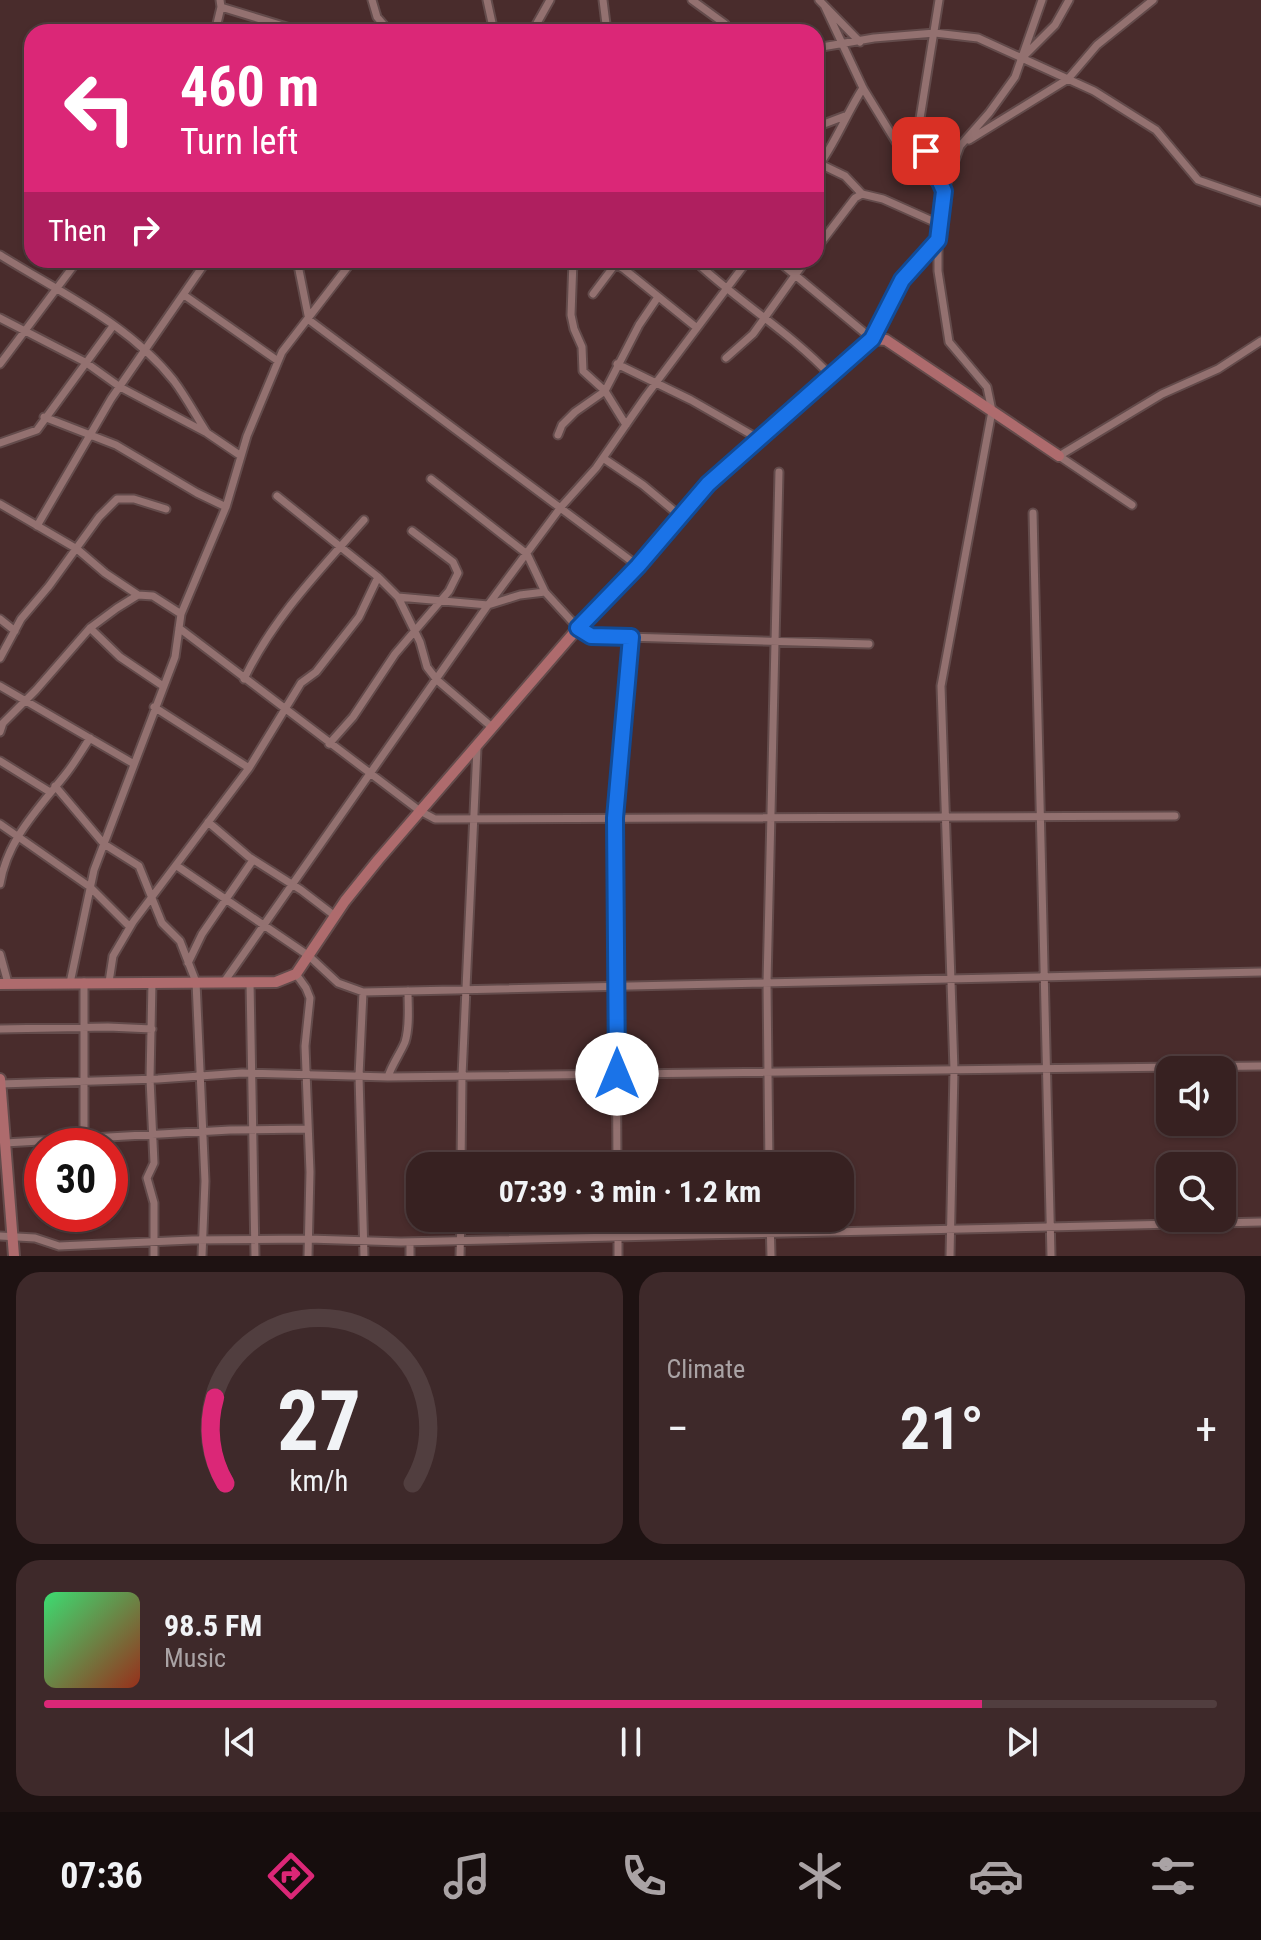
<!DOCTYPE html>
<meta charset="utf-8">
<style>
:root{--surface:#372121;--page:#3e292a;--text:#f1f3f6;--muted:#aaa3a5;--line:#513e3f;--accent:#db2777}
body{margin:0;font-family:"Roboto Condensed",sans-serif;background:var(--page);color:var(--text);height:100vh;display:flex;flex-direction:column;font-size:30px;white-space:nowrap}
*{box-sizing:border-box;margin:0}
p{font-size:26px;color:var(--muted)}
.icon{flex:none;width:44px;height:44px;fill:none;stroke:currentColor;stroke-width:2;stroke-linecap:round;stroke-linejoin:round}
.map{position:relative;height:1256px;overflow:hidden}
.details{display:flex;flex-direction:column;gap:16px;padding:16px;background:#1e1212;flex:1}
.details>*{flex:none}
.top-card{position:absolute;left:24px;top:24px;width:800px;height:244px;border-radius:24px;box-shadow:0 2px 6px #0004,0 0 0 2px var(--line);background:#db2777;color:#fff;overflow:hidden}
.controls{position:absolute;left:1156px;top:1056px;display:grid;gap:16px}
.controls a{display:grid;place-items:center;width:80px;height:80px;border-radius:16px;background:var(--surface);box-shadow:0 2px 6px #0004,0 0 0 2px var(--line);font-size:40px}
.speed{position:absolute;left:24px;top:1128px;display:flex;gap:16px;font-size:40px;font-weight:700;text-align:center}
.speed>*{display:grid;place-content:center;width:104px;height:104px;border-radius:50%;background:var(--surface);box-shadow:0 2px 6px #0004,0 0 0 2px var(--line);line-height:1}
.speed .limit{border:12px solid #d22;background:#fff;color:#111}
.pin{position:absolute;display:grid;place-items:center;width:68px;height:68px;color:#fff;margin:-34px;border-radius:16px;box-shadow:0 4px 12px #0006}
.me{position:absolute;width:88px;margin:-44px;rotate:0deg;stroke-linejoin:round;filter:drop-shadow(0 0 6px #0008)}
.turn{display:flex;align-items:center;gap:28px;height:168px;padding:0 24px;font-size:36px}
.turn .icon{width:104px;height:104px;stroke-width:2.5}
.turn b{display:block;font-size:56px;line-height:68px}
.then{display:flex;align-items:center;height:76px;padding:0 24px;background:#0003;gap:16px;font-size:30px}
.big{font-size:60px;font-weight:700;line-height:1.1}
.details .card{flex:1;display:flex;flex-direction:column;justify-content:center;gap:12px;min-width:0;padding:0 28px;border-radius:24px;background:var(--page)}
.details .dial{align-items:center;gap:0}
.dial svg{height:208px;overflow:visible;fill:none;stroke:var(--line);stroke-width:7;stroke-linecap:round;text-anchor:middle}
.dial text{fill:var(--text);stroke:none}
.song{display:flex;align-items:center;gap:24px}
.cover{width:96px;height:96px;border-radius:12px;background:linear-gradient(135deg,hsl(140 70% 55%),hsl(10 70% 35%))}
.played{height:8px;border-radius:4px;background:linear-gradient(90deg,var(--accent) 80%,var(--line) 80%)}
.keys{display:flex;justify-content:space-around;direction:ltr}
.heat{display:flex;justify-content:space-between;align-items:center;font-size:44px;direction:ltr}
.details .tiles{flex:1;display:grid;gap:16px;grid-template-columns:1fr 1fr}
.card:last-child{grid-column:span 2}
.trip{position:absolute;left:406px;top:1152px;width:448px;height:80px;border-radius:24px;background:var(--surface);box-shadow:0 2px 6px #0004,0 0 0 2px var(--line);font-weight:700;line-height:80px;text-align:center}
.tabs{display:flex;height:128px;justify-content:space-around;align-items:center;background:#160d0d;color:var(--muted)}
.tabs .icon{width:56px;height:56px}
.tabs .on{color:var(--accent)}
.tabs b{font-size:36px;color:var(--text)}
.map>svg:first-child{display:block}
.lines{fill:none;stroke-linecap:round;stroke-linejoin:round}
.street-casing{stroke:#634b4b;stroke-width:11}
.secondary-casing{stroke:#634b4b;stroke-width:14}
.street{stroke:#937170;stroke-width:7}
.secondary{stroke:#ae6b6d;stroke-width:10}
.route-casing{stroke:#114b97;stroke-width:20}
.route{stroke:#1a73e8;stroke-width:14}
</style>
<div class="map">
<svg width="1261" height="1256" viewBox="0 0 1261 1256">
<rect width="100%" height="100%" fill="#492c2c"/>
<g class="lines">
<defs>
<path id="street" d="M372,0L377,17L390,32
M487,0L494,32
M603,0L607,32
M692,0L725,24L730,32
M819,0L860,42
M939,0L918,131L944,191L938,240V271L949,342L987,387L992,411L941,686L954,1070L950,1256
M221,7L303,32
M825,7L863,88L901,150L944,191L960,146L989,113L1015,77L1042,0
M215,32L221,7L220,0
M532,32L550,0
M816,48L874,38L935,33L978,38L1094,91L1156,130L1198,180L1261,202
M1026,54L1055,25L1069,0
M816,127L845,116
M969,140L1068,79L1097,45L1153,0
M820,164L845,176L862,194L883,199L939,224
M816,169C835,145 846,114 863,88
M816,249L855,198L862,194
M0,255C61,293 129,324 174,381C186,397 196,416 207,433
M297,260L309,320L638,566
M573,260L571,315L574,329L582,347L583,371L605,391L626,425
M609,260L624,269L697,328
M694,260C738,302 789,331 831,376
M777,260L872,339L902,280L938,240
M593,294L617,262
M184,295L278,361
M0,318L85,362L120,387L207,433L241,456
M726,358L753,334L806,260
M0,364L78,260
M617,364L691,400L759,439
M44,417L116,445L197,493L226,507
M558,435L562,425L575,412L605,391L639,325L658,297
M0,443L37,430L113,326
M603,458L643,485L679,515
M431,479L527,554L545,592L578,628L591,636L869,644
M277,496L378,577L398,597L420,642L427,667L437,680L493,728
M0,504L77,549L105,573L138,595
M1132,505L1059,456L1162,394L1218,369L1261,341
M1033,513L1051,1256
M37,526L111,399L205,263
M398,597L488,605L520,595L545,592
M0,619L15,631
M90,628L120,657L163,686
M179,628L420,811L435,819L1175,816
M0,658L21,619L49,586L99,517L117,499H134L166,509
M244,679C273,618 320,570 364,520
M0,686L134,764
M154,707L249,768
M0,732L3,723L36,690L90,628L117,608L138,595L153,596L181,614
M329,744L353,717L395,654L449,591L458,573L453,562L412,531
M0,761L50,792
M55,786L104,844L139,866L162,923L180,941L196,982L205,1181L202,1256
M208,822L249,857L301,890L335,916
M0,824L90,887L130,927
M177,866L309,956L338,983L363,992L1261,972
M0,884C7,840 38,809 65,775C74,764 82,750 90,738
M0,954L8,983
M188,963L202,934L253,860
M296,974L306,988L310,998L305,1046L310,1172L308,1256
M84,982V1140
M109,982L113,956L133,922L249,768L301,683L316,672L359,617L378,577
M152,982L150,1079L154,1163L147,1178L154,1203V1256
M224,982L488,605L561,507L596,468L646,396L748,260
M250,982L255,1256
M70,983L94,870L175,657L181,614L226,507L247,436L282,352L353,260
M363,992L359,1076L364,1256
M0,1029L108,1027L152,1029
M388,1077C392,1064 400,1054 405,1042C410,1026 408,1007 408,991
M0,1084L158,1079L242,1073L388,1077L1261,1066
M5,1143L230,1130L308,1129
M461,1166L462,1076L477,748
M617,1166L615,818L631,637
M769,1166L767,983L779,472
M618,1218V1256
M770,1218L771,1256
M0,1236L35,1238L59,1246L192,1240L309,1239L401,1242L1261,1222
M410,1242V1256
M460,1256L461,1218"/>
<path id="secondary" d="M0,984L276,982L296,974L345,901L378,860L578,628L638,566L708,484L872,339L886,340L1059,456
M0,1079L14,1256"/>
</defs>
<use href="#street" class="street-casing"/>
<use href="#secondary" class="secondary-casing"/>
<use href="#street" class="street"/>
<use href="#secondary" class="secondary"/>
</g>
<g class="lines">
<defs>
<path id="route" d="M617,1074L615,818L631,637L591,636L578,628L638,566L708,484L872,339L902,280L938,240L944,191L926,151"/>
</defs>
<use href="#route" class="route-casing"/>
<use href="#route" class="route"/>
</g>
</svg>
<div class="controls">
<a><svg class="icon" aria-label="sound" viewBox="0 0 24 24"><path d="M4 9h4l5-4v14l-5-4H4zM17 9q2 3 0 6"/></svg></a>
<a><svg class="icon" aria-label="search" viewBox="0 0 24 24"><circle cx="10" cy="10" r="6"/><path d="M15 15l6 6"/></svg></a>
</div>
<div class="speed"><div class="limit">30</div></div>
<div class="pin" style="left:926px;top:151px;background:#d93025"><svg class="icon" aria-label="arrive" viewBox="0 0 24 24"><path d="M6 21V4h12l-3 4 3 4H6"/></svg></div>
<svg class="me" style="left:617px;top:1074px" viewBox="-20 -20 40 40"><circle r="19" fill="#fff"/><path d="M0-13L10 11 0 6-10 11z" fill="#1a73e8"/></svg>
<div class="trip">07:39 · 3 min · 1.2 km</div>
<div class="top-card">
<div class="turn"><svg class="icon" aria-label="left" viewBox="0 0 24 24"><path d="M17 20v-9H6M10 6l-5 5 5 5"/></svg><div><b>460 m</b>Turn left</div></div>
<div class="then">Then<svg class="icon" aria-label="right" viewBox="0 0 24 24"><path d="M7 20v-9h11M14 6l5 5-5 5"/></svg></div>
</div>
</div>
<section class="details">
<div class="tiles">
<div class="card dial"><svg viewBox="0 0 100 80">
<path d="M14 69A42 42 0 1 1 86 69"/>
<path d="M14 69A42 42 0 0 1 10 36" stroke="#db2777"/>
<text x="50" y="56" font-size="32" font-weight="700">27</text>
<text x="50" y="72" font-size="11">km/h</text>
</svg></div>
<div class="card"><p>Climate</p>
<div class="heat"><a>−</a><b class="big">21°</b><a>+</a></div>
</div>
<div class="card">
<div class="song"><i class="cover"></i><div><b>98.5 FM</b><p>Music</p></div></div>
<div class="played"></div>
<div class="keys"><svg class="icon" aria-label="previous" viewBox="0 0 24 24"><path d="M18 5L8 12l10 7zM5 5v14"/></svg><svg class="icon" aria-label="pause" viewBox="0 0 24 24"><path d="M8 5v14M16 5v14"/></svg><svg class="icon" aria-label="next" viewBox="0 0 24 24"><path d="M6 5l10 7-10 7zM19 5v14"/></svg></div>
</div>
</div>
</section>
<nav class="tabs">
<b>07:36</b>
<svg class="icon on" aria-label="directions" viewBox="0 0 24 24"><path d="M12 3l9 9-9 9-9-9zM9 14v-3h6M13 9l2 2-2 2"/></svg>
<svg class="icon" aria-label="music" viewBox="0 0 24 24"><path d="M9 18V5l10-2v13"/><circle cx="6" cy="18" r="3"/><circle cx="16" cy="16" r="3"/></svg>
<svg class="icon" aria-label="phone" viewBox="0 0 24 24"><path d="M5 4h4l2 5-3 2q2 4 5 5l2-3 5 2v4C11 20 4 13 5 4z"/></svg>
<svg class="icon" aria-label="climate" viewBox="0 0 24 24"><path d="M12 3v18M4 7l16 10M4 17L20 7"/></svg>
<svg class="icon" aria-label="car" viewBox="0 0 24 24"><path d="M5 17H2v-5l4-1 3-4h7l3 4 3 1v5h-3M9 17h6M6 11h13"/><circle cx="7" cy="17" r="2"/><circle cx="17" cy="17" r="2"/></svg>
<svg class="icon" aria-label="filters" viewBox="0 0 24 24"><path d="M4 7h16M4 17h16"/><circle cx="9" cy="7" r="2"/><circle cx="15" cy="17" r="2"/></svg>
</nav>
